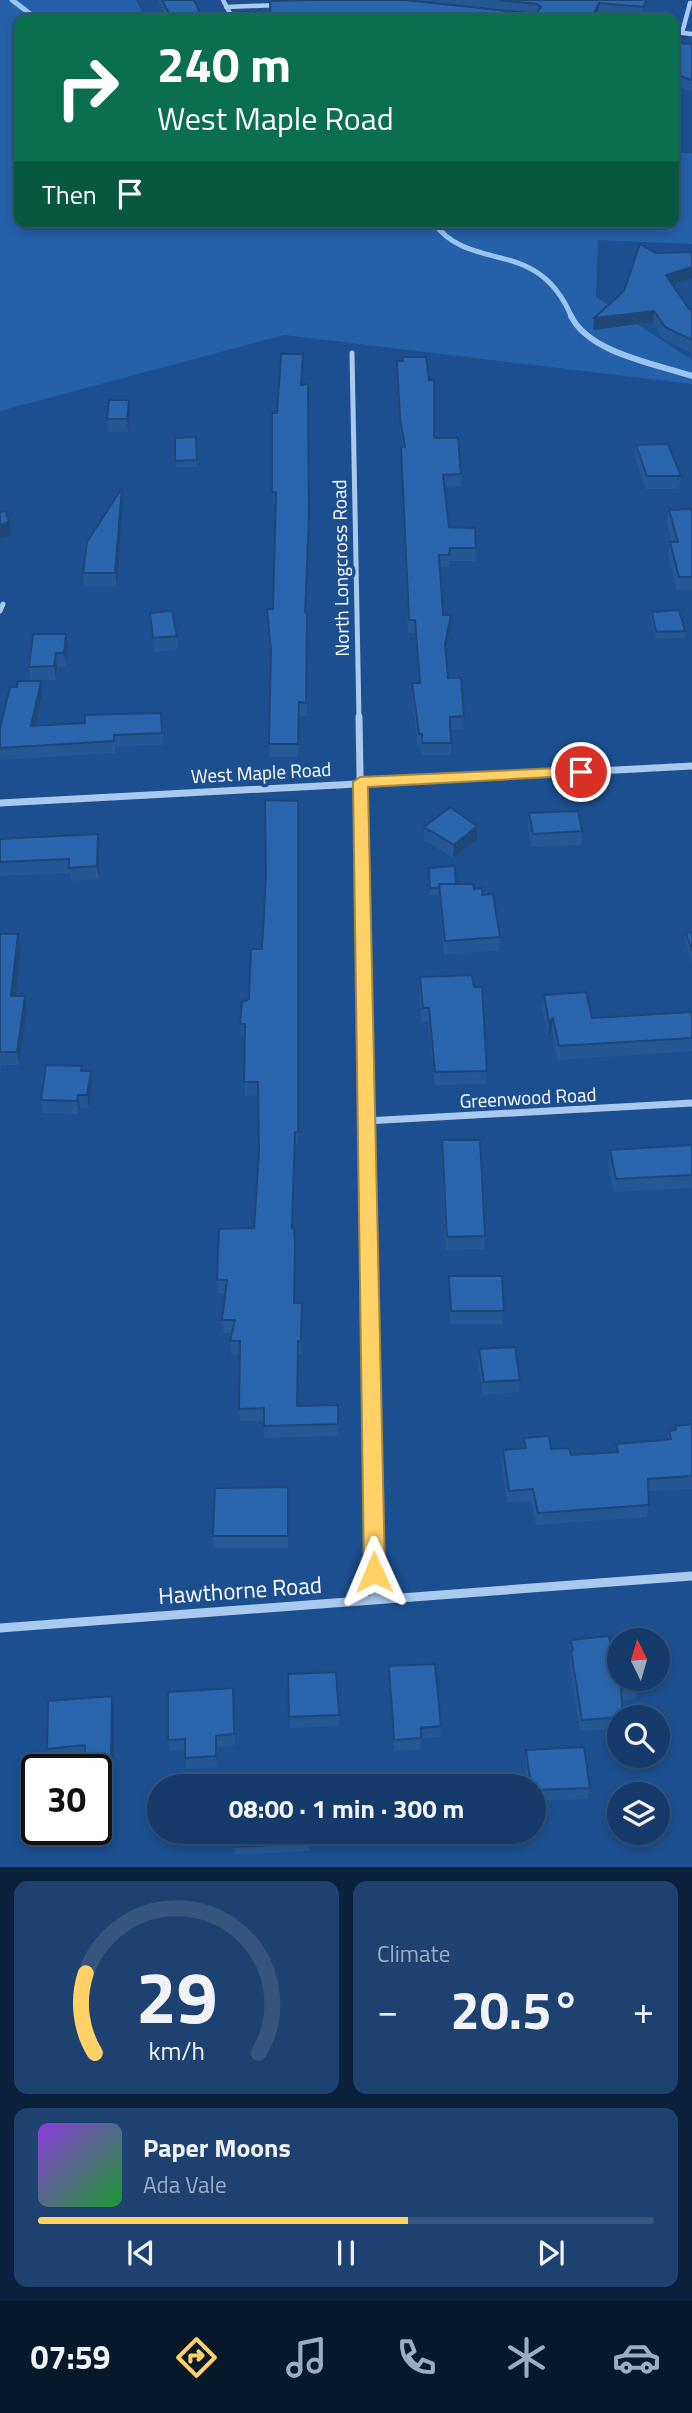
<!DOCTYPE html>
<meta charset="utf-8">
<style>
:root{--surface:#143b6b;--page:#1d4271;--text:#f1f3f6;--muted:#9dadc1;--line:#33557e;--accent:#ffd166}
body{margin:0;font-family:"Titillium Web",sans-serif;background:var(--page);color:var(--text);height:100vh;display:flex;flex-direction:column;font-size:26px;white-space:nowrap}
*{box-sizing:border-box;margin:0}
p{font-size:23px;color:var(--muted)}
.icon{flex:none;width:38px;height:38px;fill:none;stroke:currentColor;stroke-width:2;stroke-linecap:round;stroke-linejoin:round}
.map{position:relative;height:1867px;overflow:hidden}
.panel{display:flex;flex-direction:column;gap:14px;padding:14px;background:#0b203b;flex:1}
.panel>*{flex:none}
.banner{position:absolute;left:14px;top:14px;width:665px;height:214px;border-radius:14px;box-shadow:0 4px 10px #0003,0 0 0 2px var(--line);background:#0b6e4f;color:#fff;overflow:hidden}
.needle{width:46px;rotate:355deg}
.tools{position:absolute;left:607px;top:1628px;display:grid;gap:14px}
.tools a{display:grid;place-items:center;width:63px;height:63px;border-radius:50%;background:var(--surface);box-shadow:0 4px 10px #0003,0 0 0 2px var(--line);font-size:35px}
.speed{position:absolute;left:21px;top:1754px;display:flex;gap:14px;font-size:35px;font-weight:700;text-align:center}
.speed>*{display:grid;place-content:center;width:91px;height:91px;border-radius:50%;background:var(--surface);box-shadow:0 4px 10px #0003,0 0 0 2px var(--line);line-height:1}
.speed .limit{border:4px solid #111;border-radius:10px;background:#fff;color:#111}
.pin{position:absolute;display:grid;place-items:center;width:60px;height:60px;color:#fff;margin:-30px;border:4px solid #fff;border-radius:50%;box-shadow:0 2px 7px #0007}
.me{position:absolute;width:77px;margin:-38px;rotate:359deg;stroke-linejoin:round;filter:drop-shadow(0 0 5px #0008)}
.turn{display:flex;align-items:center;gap:24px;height:147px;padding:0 28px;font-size:32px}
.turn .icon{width:91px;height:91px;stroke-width:2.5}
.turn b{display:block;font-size:49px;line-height:60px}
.then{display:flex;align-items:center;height:66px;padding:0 28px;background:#0003;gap:14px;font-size:26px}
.big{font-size:52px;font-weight:700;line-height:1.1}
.panel .card{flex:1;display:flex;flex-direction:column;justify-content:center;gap:10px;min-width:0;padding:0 24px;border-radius:14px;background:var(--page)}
.panel .dial{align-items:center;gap:0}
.dial svg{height:182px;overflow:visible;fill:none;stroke:var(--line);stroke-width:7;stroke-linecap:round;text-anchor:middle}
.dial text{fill:var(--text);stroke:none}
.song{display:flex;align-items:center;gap:21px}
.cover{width:84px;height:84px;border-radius:10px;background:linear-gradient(135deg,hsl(270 70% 55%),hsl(130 70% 35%))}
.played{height:7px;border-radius:4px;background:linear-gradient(90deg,var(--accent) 60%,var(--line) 60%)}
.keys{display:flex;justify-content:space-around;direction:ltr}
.heat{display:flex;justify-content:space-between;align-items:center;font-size:38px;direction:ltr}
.panel .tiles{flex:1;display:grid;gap:14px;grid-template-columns:1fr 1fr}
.card:last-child{grid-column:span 2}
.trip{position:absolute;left:147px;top:1774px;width:399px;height:70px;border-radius:35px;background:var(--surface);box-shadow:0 4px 10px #0003,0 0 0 2px var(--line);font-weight:700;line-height:70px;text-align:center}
.menu{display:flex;height:112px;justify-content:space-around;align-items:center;background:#08182b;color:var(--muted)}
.menu .icon{width:49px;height:49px}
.menu .active{color:var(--accent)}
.menu b{font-size:32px;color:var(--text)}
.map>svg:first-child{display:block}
.green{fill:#2461a8}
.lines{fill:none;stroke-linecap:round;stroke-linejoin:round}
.stream-far1{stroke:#9cc4f0;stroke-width:5}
.stream{stroke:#9cc4f0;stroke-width:6}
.minor-far3{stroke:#a9c9ee;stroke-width:4.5}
.minor-far2{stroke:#a9c9ee;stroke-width:5}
.minor-far1{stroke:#a9c9ee;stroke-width:7}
.minor{stroke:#a9c9ee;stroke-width:9}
.wall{fill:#245895}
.shaded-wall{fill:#1d4779}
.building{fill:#2a66ad;stroke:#1d4779;stroke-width:2}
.route{fill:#ffd166;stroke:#a68842;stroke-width:2}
.labels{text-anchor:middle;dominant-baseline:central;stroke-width:7;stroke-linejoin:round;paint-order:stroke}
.street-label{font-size:19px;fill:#fff;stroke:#1b4f8f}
.near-street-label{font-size:23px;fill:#fff;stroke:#1b4f8f}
</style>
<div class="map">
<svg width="692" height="1867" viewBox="0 0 692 1867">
<rect width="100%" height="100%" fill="#1b4f8f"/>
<path class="green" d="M0,0H136L146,19H19V222H674V153H692V244L598,240L596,297L692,360V384L284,335L0,411Z"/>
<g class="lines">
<path class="stream-far1" d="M12,0L37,19
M433,222C471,275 538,235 572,318"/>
<path class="stream" d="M571,316C589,353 656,364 692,376"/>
<path class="minor-far3" d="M223,0L233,19
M226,7L278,5
M674,32L692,34
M682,33L690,3"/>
<path class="minor-far2" d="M352,353L359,718
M0,611L3,604"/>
<path class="minor-far1" d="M359,717L368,1226
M0,803L692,766
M366,1121L692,1103"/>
<path class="minor" d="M368,1224L375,1598
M0,1628L692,1576"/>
</g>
<path class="wall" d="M158,0H194L203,19H167Z
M269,0H648L642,17L598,13L595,19H271Z
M677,43L692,44V92L677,86Z
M692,252V278L672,284L689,309H692V353L663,339L653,322L593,330L656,253Z
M303,354L302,385L308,397L309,529L305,612L307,625V716H299L298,757H269L271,657L267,609H273L276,505H273L272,413H277Z
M397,361L434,438L461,474V486L445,487L449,527L476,548V561H449V567H440L443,615L451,627L446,652L448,678L464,716L463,729L451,730V755H421V747H418L412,696V683H419L415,633H408L401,460V447H403L400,432Z
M130,412L128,432H108L107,419Z
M196,437L197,467H176L175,438Z
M636,445L681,476L679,489H646L635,458Z
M122,488L123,501L117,586H84L83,573Z
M692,509V590H677L668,555L670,542H672L667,523L669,510Z
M652,612L685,631L684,638L656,639L651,619Z
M150,613L177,636L178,649L154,652Z
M68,647L66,666L57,667L56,680H30L29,667Z
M41,681L42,693L35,725L85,723L161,713L163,745L115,746V753L0,760V728L17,687Z
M298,801V1145H295L292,1228L295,1257V1303L303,1316L302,1354H298V1406L338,1405V1436L264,1438V1421H240L239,1409L240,1354H231L230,1341L232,1333H223L222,1320L225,1293H218L217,1280L254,1228L259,1152V1095L245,1096V1037H241L240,1024L249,999L262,949Z
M529,813L582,831L581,845L531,847L528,827Z
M477,826V840L453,858L424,840V827Z
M0,839L99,848V879L71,881L70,873L0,876Z
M429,868L456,884L474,889L482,895L500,937L499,950L444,955L439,895H430Z
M692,932V962L685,940L686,933Z
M0,934H18L21,947L15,996H25L27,1010L19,1065H1L0,1074Z
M420,977L474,987L487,1071L486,1084L435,1085L428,1021L422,1022L419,991Z
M544,995L592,1018L692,1012V1051L557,1060L552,1032L548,1035L542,1008Z
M82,1066L83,1071L92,1085L89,1109L80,1108L79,1114L43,1113L41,1100Z
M442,1140L485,1236L484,1249L446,1250L441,1153Z
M692,1145V1188L614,1192L608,1164L610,1150Z
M449,1276L504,1311L503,1324H450L449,1289Z
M479,1349L520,1380L519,1392L483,1395L478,1362Z
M692,1424V1489L648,1491L649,1505L646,1517L536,1525L531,1501L507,1503L501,1462L503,1450L523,1448L524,1438L551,1449L571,1455L615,1452L616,1444L667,1439L669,1431L674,1430L675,1426Z
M288,1487V1548H214L213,1536Z
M571,1640L611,1647L638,1688L635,1699L622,1700L620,1717V1729L580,1731L569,1662Z
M389,1666L441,1726L440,1737L421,1739V1749L394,1751L389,1677Z
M288,1674L339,1715V1726L290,1728Z
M233,1688L235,1745L217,1747V1767L186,1769L185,1750L170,1751L168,1740Z
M112,1696L114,1707V1772L96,1773V1769H86L85,1756L49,1760L47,1749Z
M526,1750L590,1788L587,1799L534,1801V1787H528L525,1761Z
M309,1832V1851L235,1855L234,1847Z"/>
<path class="shaded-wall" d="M646,0H648L642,17L644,7Z
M599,3L598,13L595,19H591Z
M678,75L677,86L674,87V77Z
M692,267V278L665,286L666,275Z
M654,311L653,322L593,330L594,318Z
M308,397L309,529L305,625Z
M129,400L130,412L128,432L127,419Z
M122,488L123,501L117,586L115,573Z
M9,522L11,535L0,539V525Z
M451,615V627L444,657L445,644Z
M66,634L68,647L66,666L64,653Z
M56,653L57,667L56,680L54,666Z
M41,681L42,693L33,737L31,726Z
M477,826V840L453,858L454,845Z
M98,834L99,848V879L97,866Z
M18,934L21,947L14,1010L11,996Z
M25,996L27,1010L19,1065L17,1052Z
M553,1018L552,1032L548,1035L549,1022Z
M91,1071L92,1085L89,1109L87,1095Z
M78,1095L80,1108L79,1114L77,1101Z
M295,1132V1145L292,1241V1228Z
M112,1696L114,1707V1772L111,1761Z
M216,1736L217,1747V1767L216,1756Z"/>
<path class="building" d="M162,0H194L203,19H172Z
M315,0H405L536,14L541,7L537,4L499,0H646L644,7L599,3L591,19H280V17H271L270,1Z
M674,37H677L675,43L692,44V80L678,75L674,77Z
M640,244L656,253L692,252V267L666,275L689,309H692V340L665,327L654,311L594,318L624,291Z
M281,354H303L301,385L308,384L309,516L305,612H307L306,703L299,702L298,744H269L271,650L267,609H273L276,492H272V413H277Z
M403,357H426L429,380H434V438H458L461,474L443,475L449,527L475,528L476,548H450L449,555H439L443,615H451L445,644L448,678H461L464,716L450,717L451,743H422V734H419L412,683H420L415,620H409L401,447H405L400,419L397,361H403Z
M109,400H129L127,419H107Z
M196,437L197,460L175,461V438Z
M668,444L681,476H647L636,445Z
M122,488L115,573H83L87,542Z
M692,509V577H679L670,542H678L669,510Z
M6,511L9,522L0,525V512Z
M679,610L685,631L656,632L652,612Z
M172,611L177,636L153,638L150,613Z
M33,634H66L64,653H56L54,666L29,667Z
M18,681H41L31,726L85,723V715L161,713L162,733L114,735V741L0,748V728L10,687H17Z
M265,800L298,801V1132H295L292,1228H294L295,1244L294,1303H302L301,1341H298L297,1406L338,1405V1424L264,1426V1408L239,1409L240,1341H230L235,1320H222L227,1280H217L219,1229L254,1228L259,1152L258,1082H244L245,1024H240L242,1002L249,999L251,949H262L266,875Z
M450,807L477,826L454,845L424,827Z
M578,811L582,831L533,834L529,813Z
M98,834L97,866L69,868V859L0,862V839Z
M455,866L456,884H439V888H430L429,868Z
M439,884H473L474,889L482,888V895L493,894L500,937L445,941Z
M692,932V951L686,933Z
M0,934H18L11,996H25L17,1052H0Z
M472,975L474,987H482L487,1071L435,1072L429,1008H423L420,977Z
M586,992L592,1018L692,1012V1038L559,1046L553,1018L549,1022L544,995Z
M46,1065L82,1066L81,1071H91L87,1095H78L77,1101L41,1100Z
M442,1140H480L485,1236L447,1237Z
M692,1145V1175L616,1179L610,1150Z
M449,1276H502L504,1311H451Z
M515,1347L520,1380L484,1382L479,1349Z
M692,1424V1476L648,1479L649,1505L538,1513L533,1489L509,1491L503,1450L526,1448L524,1438L549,1436L551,1449L569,1448L571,1455L618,1452L616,1444L671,1439L669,1431L676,1430L675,1426Z
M288,1487V1536H213L215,1488Z
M609,1636L611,1647H620V1678H636L638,1688L621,1689L623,1717L582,1720L571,1651L573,1650L571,1640Z
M435,1664L441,1726L421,1728V1738L394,1740L389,1666Z
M336,1672L339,1715L289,1717L288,1674Z
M233,1688L234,1734L216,1736V1756L185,1758V1739L168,1740V1692Z
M112,1696L111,1761L85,1763V1745L47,1749L48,1701Z
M584,1747L590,1788L534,1790V1787H531L526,1750Z
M381,1779L382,1787H358V1781Z
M307,1783V1787H281V1785Z
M234,1832H309V1843L234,1847Z"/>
<path class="route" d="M581,767L589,772L587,775L368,787L385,1572L382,1579L374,1582L367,1579L364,1572L353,782L360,777Z"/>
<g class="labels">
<g class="street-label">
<text transform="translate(340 568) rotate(-91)">North Longcross Road</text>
<text transform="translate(261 772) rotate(-3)">West Maple Road</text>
<text transform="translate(528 1097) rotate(-3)">Greenwood Road</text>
</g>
<g class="near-street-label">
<text transform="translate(240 1590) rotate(-4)">Hawthorne Road</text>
</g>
</g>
</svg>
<div class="tools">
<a><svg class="needle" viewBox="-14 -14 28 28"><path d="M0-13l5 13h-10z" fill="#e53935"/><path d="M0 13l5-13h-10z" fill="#9dadc1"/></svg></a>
<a><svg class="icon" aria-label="search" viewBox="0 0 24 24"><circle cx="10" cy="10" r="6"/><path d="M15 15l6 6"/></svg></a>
<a><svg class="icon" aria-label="layers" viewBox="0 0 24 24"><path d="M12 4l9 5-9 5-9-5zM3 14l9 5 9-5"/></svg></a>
</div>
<div class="speed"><div class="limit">30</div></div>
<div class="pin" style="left:581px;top:772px;background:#d93025"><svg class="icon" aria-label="arrive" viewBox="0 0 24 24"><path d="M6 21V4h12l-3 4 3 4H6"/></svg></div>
<svg class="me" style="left:374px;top:1572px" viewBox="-20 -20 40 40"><path d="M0-17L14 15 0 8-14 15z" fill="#ffd166" stroke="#fff" stroke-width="4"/></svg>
<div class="trip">08:00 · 1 min · 300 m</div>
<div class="banner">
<div class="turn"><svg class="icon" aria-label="right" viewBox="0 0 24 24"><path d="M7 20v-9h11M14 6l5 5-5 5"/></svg><div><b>240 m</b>West Maple Road</div></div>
<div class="then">Then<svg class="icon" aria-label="arrive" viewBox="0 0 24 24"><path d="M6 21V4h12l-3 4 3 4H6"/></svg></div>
</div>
</div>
<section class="panel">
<div class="tiles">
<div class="card dial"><svg viewBox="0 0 100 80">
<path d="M14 69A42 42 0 1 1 86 69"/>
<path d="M14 69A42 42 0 0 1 10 34" stroke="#ffd166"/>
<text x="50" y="56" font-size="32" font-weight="700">29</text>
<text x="50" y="72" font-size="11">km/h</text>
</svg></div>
<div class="card"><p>Climate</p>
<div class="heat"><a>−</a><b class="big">20.5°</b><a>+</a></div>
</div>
<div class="card">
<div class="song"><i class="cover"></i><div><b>Paper Moons</b><p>Ada Vale</p></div></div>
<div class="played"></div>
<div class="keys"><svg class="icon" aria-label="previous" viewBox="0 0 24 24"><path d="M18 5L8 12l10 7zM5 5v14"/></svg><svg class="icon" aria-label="pause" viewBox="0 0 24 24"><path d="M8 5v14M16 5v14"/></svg><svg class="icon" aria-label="next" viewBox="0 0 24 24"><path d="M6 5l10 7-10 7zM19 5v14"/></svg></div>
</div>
</div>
</section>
<nav class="menu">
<b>07:59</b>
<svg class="icon active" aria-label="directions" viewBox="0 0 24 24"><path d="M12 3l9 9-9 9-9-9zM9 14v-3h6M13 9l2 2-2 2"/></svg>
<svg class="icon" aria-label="music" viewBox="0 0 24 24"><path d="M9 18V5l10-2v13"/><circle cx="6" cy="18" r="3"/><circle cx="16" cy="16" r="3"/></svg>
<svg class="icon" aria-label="phone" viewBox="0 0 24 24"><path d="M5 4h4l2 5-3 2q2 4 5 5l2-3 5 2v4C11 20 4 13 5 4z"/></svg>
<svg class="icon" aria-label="climate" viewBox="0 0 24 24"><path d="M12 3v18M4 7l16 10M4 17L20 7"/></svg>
<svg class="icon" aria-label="car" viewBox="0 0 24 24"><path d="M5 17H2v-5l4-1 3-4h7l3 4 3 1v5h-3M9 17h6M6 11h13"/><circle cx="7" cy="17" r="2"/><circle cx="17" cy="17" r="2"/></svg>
</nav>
